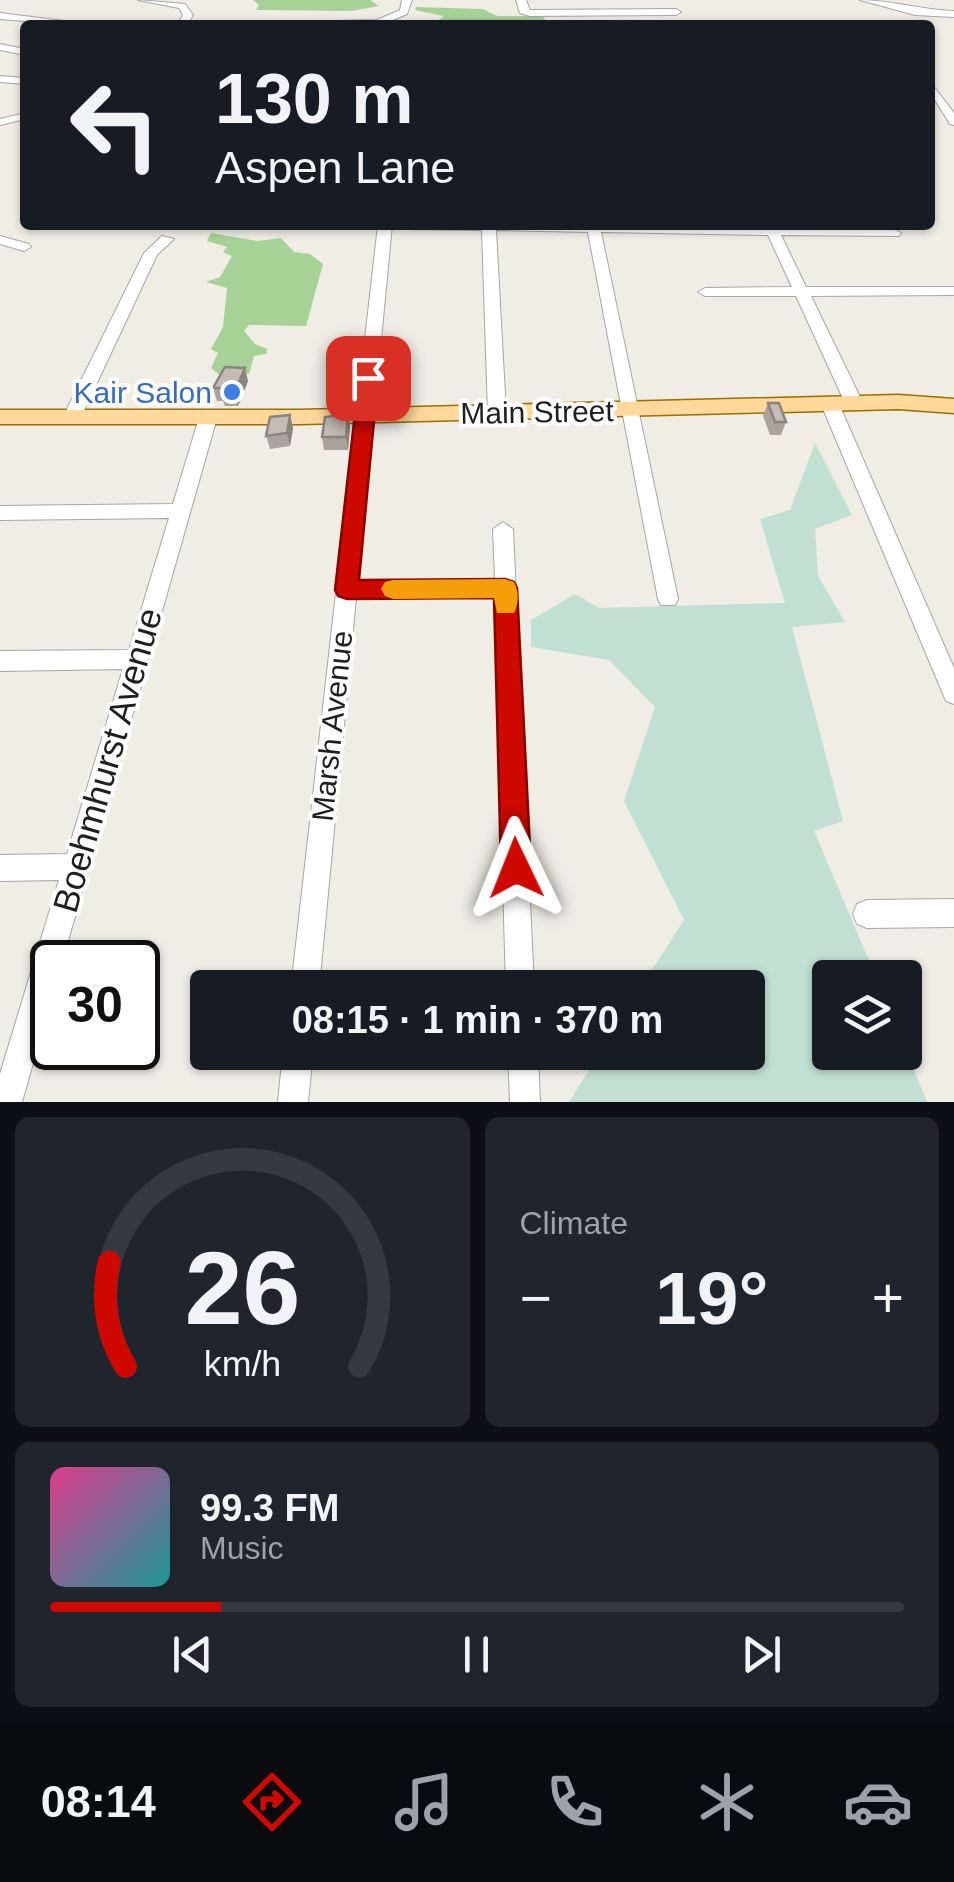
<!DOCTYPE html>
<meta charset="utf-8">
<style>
:root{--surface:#171b24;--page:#20242c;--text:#f1f3f6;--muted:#9ea1a6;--line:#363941;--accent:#ce0900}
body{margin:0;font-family:Helvetica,sans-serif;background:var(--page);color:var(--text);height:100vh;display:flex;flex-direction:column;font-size:38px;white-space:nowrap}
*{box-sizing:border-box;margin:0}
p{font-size:32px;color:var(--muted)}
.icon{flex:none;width:55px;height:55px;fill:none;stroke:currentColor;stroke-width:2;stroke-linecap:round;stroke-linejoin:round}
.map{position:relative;height:1102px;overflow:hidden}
.side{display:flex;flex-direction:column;gap:15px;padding:15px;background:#0d0f14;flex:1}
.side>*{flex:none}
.guide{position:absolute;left:20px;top:20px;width:915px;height:210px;border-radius:10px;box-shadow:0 2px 8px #0004;background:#171b24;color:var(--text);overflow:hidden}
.tools{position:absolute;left:812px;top:960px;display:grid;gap:20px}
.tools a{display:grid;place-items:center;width:110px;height:110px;border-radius:10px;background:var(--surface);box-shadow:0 2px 8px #0004;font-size:50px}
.speed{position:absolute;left:30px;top:940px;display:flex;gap:20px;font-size:50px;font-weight:700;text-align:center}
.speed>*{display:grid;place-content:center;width:130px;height:130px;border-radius:50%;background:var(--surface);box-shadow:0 2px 8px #0004;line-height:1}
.speed .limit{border:5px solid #111;border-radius:15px;background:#fff;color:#111}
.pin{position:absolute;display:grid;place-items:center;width:85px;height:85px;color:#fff;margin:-42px;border-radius:20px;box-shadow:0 5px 15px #0006}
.me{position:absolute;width:110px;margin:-55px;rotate:358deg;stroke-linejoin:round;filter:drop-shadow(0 0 8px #0008)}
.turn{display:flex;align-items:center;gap:35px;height:210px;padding:0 30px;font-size:45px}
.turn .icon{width:130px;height:130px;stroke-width:2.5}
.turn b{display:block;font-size:70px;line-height:85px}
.big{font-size:75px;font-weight:700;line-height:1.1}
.side .tile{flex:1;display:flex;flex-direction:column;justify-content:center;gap:15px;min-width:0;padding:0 35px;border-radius:15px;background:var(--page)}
.side .dial{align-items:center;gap:0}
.dial svg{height:260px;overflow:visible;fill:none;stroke:var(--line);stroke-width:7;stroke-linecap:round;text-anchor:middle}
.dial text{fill:var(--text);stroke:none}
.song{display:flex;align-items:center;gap:30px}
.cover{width:120px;height:120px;border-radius:15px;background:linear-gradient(135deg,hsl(330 70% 55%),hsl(180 70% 35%))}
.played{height:10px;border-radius:5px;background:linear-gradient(90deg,var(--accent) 20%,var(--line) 20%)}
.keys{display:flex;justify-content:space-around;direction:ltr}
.heat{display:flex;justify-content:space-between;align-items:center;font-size:55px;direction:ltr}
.side .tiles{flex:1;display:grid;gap:15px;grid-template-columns:1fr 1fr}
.tile:last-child{grid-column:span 2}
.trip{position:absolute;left:190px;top:970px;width:575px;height:100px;border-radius:10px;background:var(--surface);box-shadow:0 2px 8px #0004;font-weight:700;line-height:100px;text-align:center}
.tab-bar{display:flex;height:160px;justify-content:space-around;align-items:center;background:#090b0e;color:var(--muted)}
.tab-bar .icon{width:70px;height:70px}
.tab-bar .current{color:var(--accent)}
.tab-bar b{font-size:45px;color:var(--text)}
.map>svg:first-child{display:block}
.forest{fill:#a6d297}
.wetland{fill:#c1dfd3}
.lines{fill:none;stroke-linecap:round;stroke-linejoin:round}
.minor-casing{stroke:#a6a6a6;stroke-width:2}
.major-casing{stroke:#9a6e00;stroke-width:3}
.minor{fill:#fff;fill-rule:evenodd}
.major{fill:#ffd89b;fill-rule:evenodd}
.wall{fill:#aaa29b}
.shaded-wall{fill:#8b847e}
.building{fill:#c6bcb4;stroke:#8b847e;stroke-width:2.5}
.route{fill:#ce0900;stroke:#860600;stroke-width:2.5}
.slow{fill:#f59e0b}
.shop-dot{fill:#3f7fe0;stroke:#fff;stroke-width:4}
.labels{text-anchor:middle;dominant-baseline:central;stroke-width:8;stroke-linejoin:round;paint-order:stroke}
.shop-label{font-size:30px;fill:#366cbe;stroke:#fff;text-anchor:end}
.street-label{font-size:30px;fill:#1f1f1f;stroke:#fff}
.near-street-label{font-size:35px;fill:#1f1f1f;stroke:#fff}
</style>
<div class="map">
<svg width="954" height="1102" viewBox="0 0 954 1102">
<rect width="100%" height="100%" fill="#f0ede5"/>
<path class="forest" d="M253,0H370L379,6L351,11L262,10H256L259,5Z
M416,7L483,9L497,16H543L548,25H553H433L444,16L415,10Z
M211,233L257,241L281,238L294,252L310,254L323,264L306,326L249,325L244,331L255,344L267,349L266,354L254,356L249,374L222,377L211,368L218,353L211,349L223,327L227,288L206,282L220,277L232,256L223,252L227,247L207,241Z"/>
<path class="wetland" d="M815,443L852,515L815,529L818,576L845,622L792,627L843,821L814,831L876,977L830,978V1052H905V1048L927,1102H569L600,1053L748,1052V988L641,987L684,920L624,801L655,707L609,660L531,647V620L575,594L599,608L785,603L760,519L790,510Z"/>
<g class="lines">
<defs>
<path id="minor" d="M138,0L185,4L193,15L187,25H177L183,15L179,8Z
M402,0H412L407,14L381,25H285L290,22L377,20L400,10Z
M516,0H526L530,10L676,9L681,12L676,15L530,16L520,13Z
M860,0C890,0 922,10 954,11V17L915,15Z
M0,13L72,22L77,25L0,19Z
M0,44L25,49V55L0,50Z
M0,76L25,78V84L0,82Z
M934,87L954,113V125L950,124L930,92V88Z
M25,113V119L0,125V119Z
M378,225H392L358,581L495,580L493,529L503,522L513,529L534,988H506L495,596L356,598L319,988H291Z
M402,225L894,229L901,233L899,236L781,235L806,287H954V295L811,296L863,403L854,409L845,403L796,296H705L698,292L705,288L792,287L768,235L601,232L678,599L675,605H661L658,599L588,232L496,230L506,413L497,419L488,413L482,230L409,229Z
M0,236L29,244L31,247L24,251L0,244Z
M162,236L174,239L157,255L81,417L78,421H66L63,417L144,253Z
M830,398L839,404L954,668V704L946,701L943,694L821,404Z
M208,412L217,418L62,962H52V996L22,1102H0V1074L59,880L0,881V855L67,854L123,669L0,671V651L129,650L169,518L0,520V506L173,504L199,418Z
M954,899V927L867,928L857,924L853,914L857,904L867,900Z
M283,1052H313L308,1102H278Z
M508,1052H538L540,1102H510Z"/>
<path id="major" d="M898,395L954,399V413L898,409L300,424H0V410H300Z"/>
</defs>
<use href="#minor" class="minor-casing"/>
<use href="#major" class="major-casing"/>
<use href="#minor" class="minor"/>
<use href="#major" class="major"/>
</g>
<path class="wall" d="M248,381L238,406H225L223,401H217L213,388Z
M768,403L786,422L781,435H770L763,416Z
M290,415L293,428L290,446L270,449L266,436Z
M350,426L348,450H324L322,437Z"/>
<path class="shaded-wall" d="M245,368L248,381L238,406L234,393Z
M348,414L350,426L348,450L346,437Z
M290,415L293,428L290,446L287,433Z"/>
<path class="building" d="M225,367L245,368L234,393H221L223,388H213Z
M768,403H779L786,422H775Z
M348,414L346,437H322L325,417Z
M290,415L287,433L266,436L270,417Z"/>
<path class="route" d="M368,372L378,378L359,580L505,579L514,582L517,588L531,868L526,878L516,883L505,878L501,868L494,598L347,599L338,596L335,590L359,378Z"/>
<path class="slow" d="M505,579L514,582C519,591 519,603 514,613H497L494,598L393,599L385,596L381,589L385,582L393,580Z"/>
<circle class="shop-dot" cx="232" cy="392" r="10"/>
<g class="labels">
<g class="shop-label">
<text x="212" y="392">Kair Salon</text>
</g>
<g class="street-label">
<text transform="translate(537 412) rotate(-1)">Main Street</text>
<text transform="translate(332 726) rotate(-84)">Marsh Avenue</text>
</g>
<g class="near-street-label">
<text transform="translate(107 760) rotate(-74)">Boehmhurst Avenue</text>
</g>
</g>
</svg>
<div class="tools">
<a><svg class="icon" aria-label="layers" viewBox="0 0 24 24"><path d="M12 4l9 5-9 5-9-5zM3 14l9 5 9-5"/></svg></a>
</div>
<div class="speed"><div class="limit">30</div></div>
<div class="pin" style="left:368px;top:378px;background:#d93025"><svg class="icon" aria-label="arrive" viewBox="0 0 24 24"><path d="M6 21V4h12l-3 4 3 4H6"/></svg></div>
<svg class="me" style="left:516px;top:868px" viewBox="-20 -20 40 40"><path d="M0-17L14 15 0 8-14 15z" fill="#ce0900" stroke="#fff" stroke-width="4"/></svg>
<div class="trip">08:15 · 1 min · 370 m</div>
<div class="guide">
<div class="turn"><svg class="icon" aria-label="left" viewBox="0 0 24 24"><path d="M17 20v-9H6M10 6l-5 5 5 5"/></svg><div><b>130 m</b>Aspen Lane</div></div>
</div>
</div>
<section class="side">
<div class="tiles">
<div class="tile dial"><svg viewBox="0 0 100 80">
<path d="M14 69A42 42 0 1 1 86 69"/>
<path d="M14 69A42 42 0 0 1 9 37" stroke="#ce0900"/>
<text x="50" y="56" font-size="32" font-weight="700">26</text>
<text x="50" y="72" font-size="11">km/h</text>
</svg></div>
<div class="tile"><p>Climate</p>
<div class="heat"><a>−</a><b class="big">19°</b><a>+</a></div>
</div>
<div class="tile">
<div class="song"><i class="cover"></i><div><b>99.3 FM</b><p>Music</p></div></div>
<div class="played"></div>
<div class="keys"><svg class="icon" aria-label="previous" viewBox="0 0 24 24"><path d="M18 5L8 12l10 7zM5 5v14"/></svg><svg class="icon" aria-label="pause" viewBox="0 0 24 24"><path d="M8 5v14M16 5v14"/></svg><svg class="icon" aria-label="next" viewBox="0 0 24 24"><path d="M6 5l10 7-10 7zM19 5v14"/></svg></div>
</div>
</div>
</section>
<nav class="tab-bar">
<b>08:14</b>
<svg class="icon current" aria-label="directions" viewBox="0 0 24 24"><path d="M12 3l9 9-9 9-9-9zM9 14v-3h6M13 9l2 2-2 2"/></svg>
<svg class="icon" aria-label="music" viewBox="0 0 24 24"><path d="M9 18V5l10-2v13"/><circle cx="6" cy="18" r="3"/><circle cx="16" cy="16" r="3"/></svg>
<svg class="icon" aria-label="phone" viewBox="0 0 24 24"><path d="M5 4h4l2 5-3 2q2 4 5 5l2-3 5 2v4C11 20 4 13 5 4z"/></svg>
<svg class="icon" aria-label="climate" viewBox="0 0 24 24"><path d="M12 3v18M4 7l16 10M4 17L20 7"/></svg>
<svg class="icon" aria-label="car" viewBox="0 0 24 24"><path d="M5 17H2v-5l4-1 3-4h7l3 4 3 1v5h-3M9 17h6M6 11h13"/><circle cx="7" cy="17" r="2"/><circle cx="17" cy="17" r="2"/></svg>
</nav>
